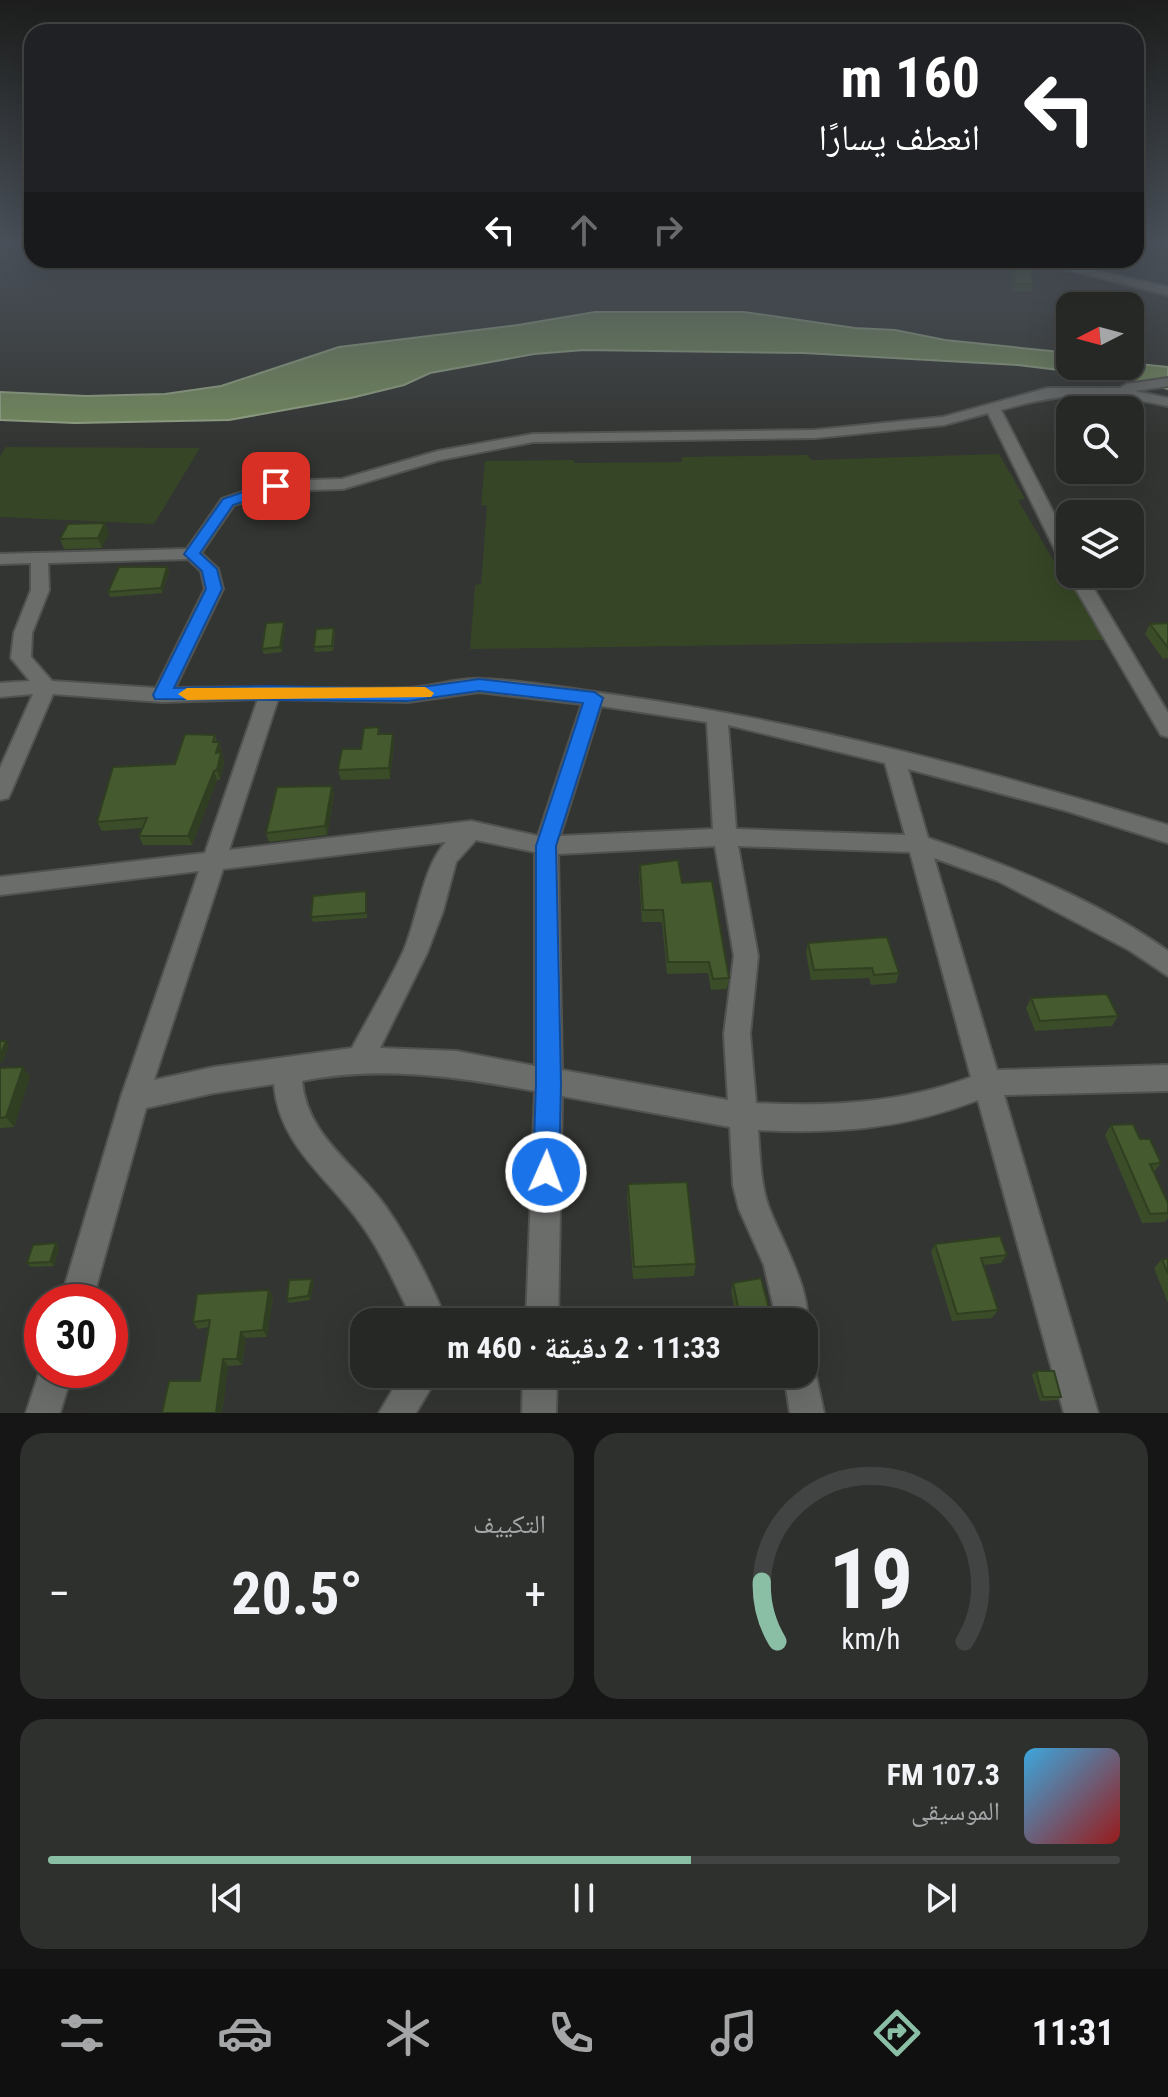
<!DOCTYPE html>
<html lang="ar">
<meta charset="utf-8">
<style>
:root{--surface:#262826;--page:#2e302e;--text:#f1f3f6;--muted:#a4a6a7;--line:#424443;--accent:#8abfa5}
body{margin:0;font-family:"Roboto Condensed","Noto Naskh Arabic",sans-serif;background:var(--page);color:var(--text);direction:rtl;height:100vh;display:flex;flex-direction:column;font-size:30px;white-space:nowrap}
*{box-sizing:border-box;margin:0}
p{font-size:26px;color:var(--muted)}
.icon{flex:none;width:44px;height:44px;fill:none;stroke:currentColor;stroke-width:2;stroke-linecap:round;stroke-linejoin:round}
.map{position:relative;height:1413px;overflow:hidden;direction:ltr}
.details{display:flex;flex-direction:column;gap:20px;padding:20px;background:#151615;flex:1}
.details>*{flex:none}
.banner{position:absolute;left:24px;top:24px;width:1120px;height:244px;border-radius:24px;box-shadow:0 8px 32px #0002,0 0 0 2px var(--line);direction:rtl;background:#202124;color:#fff;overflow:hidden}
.needle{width:52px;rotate:264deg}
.controls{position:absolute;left:1056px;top:292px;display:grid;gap:16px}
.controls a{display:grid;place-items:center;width:88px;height:88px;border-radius:16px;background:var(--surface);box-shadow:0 8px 32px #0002,0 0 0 2px var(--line);font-size:40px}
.speed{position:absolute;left:24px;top:1284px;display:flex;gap:16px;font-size:40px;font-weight:700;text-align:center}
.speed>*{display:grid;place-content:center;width:104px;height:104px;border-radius:50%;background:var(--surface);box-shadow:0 8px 32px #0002,0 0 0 2px var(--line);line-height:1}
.speed .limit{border:12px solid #d22;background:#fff;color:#111}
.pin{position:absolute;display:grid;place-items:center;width:68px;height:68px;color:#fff;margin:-34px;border-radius:16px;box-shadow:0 4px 12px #0006}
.me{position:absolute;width:88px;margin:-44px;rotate:2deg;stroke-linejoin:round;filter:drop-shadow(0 0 6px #0008)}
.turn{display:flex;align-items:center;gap:28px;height:168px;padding:0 32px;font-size:36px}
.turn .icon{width:104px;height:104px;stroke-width:2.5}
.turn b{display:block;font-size:56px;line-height:68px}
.lanes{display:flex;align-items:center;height:76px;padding:0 32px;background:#0003;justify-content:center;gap:40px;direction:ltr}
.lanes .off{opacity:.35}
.big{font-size:60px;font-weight:700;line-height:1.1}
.details .widget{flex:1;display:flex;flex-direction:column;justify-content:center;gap:12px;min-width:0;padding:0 28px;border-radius:24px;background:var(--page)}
.details .dial{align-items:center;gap:0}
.dial svg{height:208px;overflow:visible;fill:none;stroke:var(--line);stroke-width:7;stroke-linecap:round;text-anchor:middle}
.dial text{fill:var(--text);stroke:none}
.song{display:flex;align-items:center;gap:24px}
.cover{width:96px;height:96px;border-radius:12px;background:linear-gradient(135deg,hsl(200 70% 55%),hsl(0 70% 35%))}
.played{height:8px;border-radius:4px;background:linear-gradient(90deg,var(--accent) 60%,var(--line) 60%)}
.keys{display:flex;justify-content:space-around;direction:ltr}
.heat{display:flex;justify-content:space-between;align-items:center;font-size:44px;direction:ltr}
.details .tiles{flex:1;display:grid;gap:20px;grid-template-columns:1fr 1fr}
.widget:last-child{grid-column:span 2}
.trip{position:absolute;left:350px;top:1308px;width:468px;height:80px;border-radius:24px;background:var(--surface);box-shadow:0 8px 32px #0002,0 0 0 2px var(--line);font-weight:700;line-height:80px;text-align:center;direction:rtl}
.tabs{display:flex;height:128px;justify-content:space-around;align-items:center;background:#0f100f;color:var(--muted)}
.tabs .icon{width:56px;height:56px}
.tabs .active{color:var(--accent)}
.tabs b{font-size:36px;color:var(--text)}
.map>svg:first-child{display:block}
.green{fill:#354525}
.water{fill:#73895d;stroke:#92a283;stroke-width:2}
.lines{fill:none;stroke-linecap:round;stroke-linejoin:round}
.minor-casing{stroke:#515350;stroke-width:4}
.minor{fill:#6b6d6a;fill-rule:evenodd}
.wall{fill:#3b4d28}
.shaded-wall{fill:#303f21}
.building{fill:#455a2f;stroke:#303f21;stroke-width:2}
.route{fill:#1a73e8;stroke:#114b97;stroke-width:2}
.slow{fill:#f59e0b}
</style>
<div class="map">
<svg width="1168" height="1413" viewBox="0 0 1168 1413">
<rect width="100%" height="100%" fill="#333532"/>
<path class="green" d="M6,447L200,448L154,524L0,517V456Z
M999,454L1025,499L1018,500L1070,589H1077L1106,640L470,649L475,585L481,584L487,506L481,505L485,461L574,460V463L682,462V457L808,455L811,460Z"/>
<path class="water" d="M595,312H744L855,328L895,330L945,340L1070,353V366H1130V363L1168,367V389L1116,377L1018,365L804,353L584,350L534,354L430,373L404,385L351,398L229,420L75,423L0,420V392L86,396L165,394L221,386L339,347L518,325Z"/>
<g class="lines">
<defs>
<path id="minor" d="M1029,260H1049L1168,287V295Z
M1168,378V386L1135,391L1168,398V406C1100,392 1068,391 1001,410L1070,545V567L1061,562L988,413L944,425L815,438L533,442L440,460L343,489L278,491L234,505L201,553L218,569L223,589L175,688C252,686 329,690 405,688C431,688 457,677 483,679C527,681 572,689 615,695C803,721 986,770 1168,825V843L1067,811L908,769L928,838C1011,866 1097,900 1168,951V976L1129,950L998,881L934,858L997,1070L1168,1065V1091L1004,1095L1098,1413H1064L978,1100C904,1129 837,1134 758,1130C760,1155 760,1181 768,1205C779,1237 819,1301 804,1334V1322H777L764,1265L739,1209L733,1185L730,1127L562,1096L558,1322H526L535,1091C458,1077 380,1065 302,1081C307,1137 356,1164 386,1207C410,1242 431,1283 447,1322H414C397,1289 383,1254 361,1224C328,1177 279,1146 274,1084L214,1093L146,1108L92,1302H60L121,1097L199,871L0,895V877L205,853L258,699L162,702L53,694L11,792L8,798L0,800V768L33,694L0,697V683L30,681L11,658L14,633L31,590V563L0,564V554L187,549L222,499L276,481L342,479L438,451L533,434L815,430L943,417L1048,388H1120L1127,384ZM188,559L201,571L205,589L156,688L52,681L31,657L32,633L49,590L48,563ZM479,692L582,704L538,836L471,821L229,850L278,699L408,702ZM601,706L707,722L713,829L560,836ZM728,725L885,763L905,835L736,829ZM476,840L535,852V1066L456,1051L380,1048L427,953L443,911L456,862ZM446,842C423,866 418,917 404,950C389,983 369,1016 352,1048L214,1067L154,1080L223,869ZM715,846L734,956L724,1034L728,1100L562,1070L558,854ZM738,846L910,852L971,1077C901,1103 830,1107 756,1103L750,1034L758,956Z
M1070,570V574H1085L1168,713V737L1161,735L1158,730L1067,574Z
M804,1359L813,1362L824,1413H790L784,1374H804Z
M42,1364V1370H73L60,1413H26Z
M402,1374H439L416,1413H379Z
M523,1374H557L556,1413H522Z"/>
</defs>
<use href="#minor" class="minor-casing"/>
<use href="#minor" class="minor"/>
</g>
<path class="wall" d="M1013,260L1033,284L1031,291H1013L1011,266Z
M109,533L102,548L64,549L60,539Z
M167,567L169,572L162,593L110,597L108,592Z
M1168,623V658L1163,659L1145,634L1150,624Z
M285,627L282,652L264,654L262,649Z
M334,628L335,633L333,651L315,652L314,647Z
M379,727L380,734H393L394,744L390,779L341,780L338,770L361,749Z
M215,735L217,742H219L224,762L220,780H217L192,845H143L139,836L143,828L102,831L97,822Z
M332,786L334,795L327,835L269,842L266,833Z
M640,865L682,883L729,978L727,989L711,990L708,973L667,974L662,922H642L639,876Z
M366,891L367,896V918L313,922L311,917Z
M808,943L899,973L896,983L871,985L869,978L811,980L806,953Z
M1031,998L1118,1016L1112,1026L1035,1031L1026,1008Z
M0,1068L30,1076L14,1127L0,1128Z
M1111,1125L1140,1139L1161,1163L1154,1172L1168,1203V1218L1165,1222L1142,1223L1105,1135Z
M628,1184L696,1264L694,1276L633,1279L627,1197Z
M56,1243L59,1248L54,1266L31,1267L27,1263Z
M935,1244L1007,1255L1001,1263L983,1265L998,1310L992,1318L952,1321L931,1252Z
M1162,1259H1168V1303L1154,1268Z
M312,1279L314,1283L310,1300L289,1303L287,1299Z
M733,1283L771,1316L769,1322H737L731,1291Z
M269,1290L273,1297L267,1337L246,1338L242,1365L228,1366L222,1413H162L200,1381L209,1327L198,1329L193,1322Z
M1036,1371L1061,1397L1057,1400L1040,1401L1032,1375Z"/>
<path class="shaded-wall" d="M105,523L109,533L102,548L98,538Z
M167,567L169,572L162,593L161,588Z
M284,622L285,627L282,652L280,647Z
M393,734L394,744L390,779L389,768Z
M219,742L224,762L220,780L217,770L216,753Z
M214,771L217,780L192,845L188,836Z
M332,786L334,795L327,835L325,826Z
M6,1041L9,1046L2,1064L0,1061V1056Z
M23,1067L30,1076L14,1127L6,1117Z
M56,1243L59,1248L54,1266L50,1262Z
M312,1279L314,1283L310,1300L308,1296Z
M269,1290L273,1297L267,1337L263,1330Z
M241,1332L246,1338L242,1365L237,1359Z
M223,1359L228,1366L222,1413H216Z"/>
<path class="building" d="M1013,260L1031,261L1033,284H1015Z
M105,523L98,538L60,539L68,524Z
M119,567H167L161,588L108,592Z
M284,622L280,647L262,649L266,623Z
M1168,623V648L1150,624Z
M334,628L332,646L314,647L316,629Z
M379,727L378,734H393L389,768L338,770L342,749H361L364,728Z
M185,734L215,735L213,742H219L216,753L221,752L217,770L214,771L188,836H139L147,818L97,822L113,767L175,764Z
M332,786L325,826L266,833L277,787Z
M678,860L682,883L712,881L729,978L713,979L709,962H668L663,910H643L640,865Z
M366,891V913L311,917L313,896Z
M887,937L899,973L874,975L872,968L814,970L808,943Z
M1107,994L1118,1016L1040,1021L1031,998Z
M0,1041H6L0,1056Z
M23,1067L6,1117L0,1118V1068Z
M1133,1124L1140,1139H1150L1161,1163L1150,1164L1168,1203V1213L1150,1214L1111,1125Z
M687,1182L696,1264L634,1267L628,1184Z
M1000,1236L1007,1255L981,1258L998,1310L957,1314L935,1244Z
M56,1243L50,1262L27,1263L33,1245Z
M1162,1259H1168V1274Z
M761,1278L771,1316L741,1321L733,1283Z
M312,1279L308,1296L287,1299L289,1280Z
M269,1290L263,1330L241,1332L237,1359H223L216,1413H162L169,1381H200L210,1320L193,1322L197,1294Z
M1036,1371H1054L1061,1397H1043Z"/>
<linearGradient id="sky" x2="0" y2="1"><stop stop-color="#1c1d1c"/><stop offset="0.55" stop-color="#4a515a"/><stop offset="1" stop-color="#4a515a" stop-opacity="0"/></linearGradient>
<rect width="1168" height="444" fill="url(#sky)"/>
<path class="route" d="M276,481L281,483V489L233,505L200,553L217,569L222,589L174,688L270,686L408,689L479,679L594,692L603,698L556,846L561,1083L559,1172L555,1182L546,1186L537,1182L533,1172L536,1083V846L583,703L479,691L408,701L155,699L153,695L206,589L202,571L184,554L223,499Z"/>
<path class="slow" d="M425,687L434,693L431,697L187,700L178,694L187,688Z"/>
</svg>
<div class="controls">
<a><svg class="needle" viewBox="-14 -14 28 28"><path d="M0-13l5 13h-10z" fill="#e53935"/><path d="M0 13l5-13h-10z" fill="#a4a6a7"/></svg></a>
<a><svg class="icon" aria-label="search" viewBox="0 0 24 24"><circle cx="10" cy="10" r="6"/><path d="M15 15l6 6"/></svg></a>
<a><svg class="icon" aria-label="layers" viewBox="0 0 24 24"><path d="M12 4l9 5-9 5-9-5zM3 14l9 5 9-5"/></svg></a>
</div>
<div class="speed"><div class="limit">30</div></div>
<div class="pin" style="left:276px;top:486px;background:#d93025"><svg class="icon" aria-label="arrive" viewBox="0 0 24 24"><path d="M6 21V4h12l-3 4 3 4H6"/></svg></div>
<svg class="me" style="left:546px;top:1172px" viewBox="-20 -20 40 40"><circle r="17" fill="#1a73e8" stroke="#fff" stroke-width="3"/><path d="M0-11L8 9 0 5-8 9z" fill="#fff"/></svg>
<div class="trip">11:33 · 2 دقيقة · 460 m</div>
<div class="banner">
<div class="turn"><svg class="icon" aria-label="left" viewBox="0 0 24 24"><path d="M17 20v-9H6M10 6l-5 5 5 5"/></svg><div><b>160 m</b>انعطف يسارًا</div></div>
<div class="lanes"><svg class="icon" aria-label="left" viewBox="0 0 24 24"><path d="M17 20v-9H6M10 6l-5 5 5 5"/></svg><svg class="icon off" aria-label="ahead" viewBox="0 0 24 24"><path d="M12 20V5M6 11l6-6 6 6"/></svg><svg class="icon off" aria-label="right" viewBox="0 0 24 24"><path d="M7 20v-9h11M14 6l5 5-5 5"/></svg></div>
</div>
</div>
<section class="details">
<div class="tiles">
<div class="widget dial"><svg viewBox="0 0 100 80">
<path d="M14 69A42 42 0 1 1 86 69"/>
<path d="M14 69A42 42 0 0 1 8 46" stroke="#8abfa5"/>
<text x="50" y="56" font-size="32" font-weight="700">19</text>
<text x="50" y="72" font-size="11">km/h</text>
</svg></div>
<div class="widget"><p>التكييف</p>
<div class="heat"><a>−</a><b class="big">20.5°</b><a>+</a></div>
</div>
<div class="widget">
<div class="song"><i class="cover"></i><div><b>107.3 FM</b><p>الموسيقى</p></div></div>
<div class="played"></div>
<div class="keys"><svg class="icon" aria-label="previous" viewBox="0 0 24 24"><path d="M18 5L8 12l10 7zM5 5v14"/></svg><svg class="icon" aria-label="pause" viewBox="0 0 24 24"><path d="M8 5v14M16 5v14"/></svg><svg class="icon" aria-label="next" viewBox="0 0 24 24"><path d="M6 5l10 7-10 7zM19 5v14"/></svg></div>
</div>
</div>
</section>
<nav class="tabs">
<b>11:31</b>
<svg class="icon active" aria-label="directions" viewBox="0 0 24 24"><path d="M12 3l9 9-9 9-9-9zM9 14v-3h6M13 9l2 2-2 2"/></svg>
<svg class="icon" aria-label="music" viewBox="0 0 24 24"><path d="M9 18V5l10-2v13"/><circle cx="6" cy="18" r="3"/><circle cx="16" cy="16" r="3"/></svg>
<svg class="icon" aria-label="phone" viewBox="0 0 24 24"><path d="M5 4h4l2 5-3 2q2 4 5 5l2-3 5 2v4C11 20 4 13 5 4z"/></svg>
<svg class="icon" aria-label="climate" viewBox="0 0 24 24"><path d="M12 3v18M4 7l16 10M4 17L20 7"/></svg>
<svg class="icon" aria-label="car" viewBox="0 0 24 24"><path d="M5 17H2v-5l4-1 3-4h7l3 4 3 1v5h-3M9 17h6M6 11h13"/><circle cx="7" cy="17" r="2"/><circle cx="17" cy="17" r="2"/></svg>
<svg class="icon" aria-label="filters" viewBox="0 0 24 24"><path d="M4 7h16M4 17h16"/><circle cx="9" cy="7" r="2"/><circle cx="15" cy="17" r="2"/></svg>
</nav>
